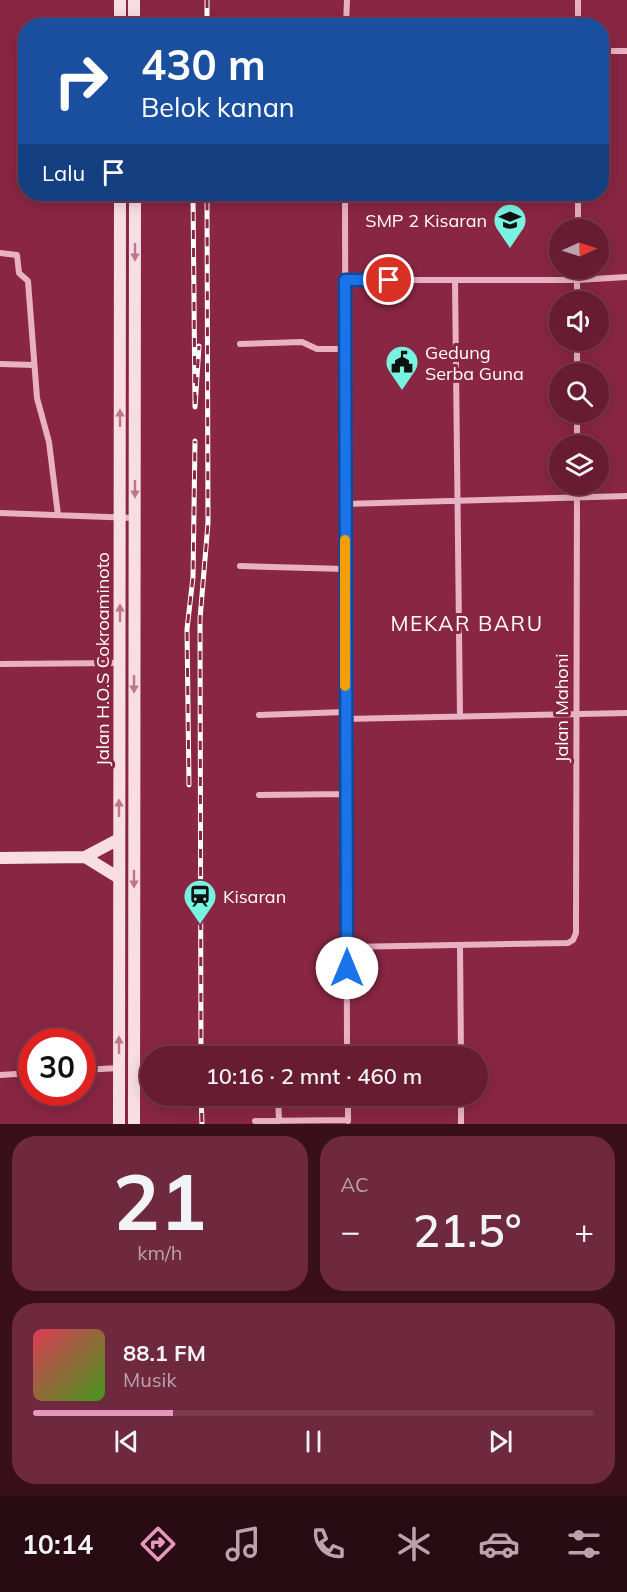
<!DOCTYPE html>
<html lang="id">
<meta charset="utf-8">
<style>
:root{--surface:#671c32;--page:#6f293e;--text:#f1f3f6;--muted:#bda1ac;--line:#7a3a4d;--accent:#e797bd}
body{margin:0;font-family:Mulish,sans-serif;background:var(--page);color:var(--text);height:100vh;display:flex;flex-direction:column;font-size:22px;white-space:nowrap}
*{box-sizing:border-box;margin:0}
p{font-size:20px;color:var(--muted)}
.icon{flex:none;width:33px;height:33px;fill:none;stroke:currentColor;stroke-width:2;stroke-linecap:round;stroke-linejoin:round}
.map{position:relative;height:1124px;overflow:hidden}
.drawer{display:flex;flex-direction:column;gap:12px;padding:12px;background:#390f1c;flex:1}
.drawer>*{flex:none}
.guide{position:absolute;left:18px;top:18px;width:591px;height:183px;border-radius:24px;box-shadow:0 3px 15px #0003,0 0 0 2px var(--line);background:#1a4fa0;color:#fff;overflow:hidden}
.needle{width:39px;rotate:87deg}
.tools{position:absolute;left:549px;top:219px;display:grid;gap:12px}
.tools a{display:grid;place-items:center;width:60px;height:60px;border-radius:50%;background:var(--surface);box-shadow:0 3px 15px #0003,0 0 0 2px var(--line);font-size:30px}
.speed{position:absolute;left:18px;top:1028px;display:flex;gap:12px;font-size:30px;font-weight:700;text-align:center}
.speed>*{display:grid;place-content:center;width:78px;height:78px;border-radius:50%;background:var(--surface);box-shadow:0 3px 15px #0003,0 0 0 2px var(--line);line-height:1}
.speed .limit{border:9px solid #d22;background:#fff;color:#111}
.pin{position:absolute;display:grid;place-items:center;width:51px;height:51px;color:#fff;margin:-26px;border:3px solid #fff;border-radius:50%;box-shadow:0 2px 6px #0007}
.me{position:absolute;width:66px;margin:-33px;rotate:0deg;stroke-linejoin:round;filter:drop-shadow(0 0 4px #0008)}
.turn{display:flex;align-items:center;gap:21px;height:126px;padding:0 24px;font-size:27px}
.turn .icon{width:78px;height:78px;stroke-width:2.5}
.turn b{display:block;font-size:42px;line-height:51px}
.then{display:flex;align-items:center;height:57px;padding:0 24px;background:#0003;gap:12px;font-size:22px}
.big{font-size:45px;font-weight:600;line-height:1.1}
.drawer .tile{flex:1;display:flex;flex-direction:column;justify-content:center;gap:9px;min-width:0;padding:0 21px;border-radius:24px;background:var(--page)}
.drawer .dial{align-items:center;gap:0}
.dial b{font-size:78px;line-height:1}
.song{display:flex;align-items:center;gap:18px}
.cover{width:72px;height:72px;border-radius:9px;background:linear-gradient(135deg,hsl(350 70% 55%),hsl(100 70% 35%))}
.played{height:6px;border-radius:3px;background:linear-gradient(90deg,var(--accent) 25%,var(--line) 25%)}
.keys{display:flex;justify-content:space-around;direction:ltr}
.heat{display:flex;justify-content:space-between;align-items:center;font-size:33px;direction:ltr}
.drawer .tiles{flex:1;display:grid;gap:12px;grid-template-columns:1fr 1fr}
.tile:last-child{grid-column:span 2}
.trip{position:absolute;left:140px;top:1046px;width:348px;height:60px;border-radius:30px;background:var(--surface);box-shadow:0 3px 15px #0003,0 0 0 2px var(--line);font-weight:600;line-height:60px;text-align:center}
.tabs{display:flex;height:96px;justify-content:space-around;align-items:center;background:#290b14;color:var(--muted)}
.tabs .icon{width:42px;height:42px}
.tabs .active{color:var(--accent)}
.tabs b{font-size:27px;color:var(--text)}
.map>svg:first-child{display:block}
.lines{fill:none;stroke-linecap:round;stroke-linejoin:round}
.street{stroke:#e9b2c4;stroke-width:6}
.secondary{stroke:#f8dde5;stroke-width:12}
.rail-casing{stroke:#fff;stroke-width:5}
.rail{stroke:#892643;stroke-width:3;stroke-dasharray:9;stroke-linecap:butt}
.oneway{fill:#bb788c}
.route-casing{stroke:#114b97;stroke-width:15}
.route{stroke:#1a73e8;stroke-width:10}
.slow{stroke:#f59e0b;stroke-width:10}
.labels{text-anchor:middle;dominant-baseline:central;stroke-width:6;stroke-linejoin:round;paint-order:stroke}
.poi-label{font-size:18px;fill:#fff;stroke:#892643;text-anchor:start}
.street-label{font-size:18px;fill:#fff;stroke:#892643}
.quarter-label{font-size:21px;letter-spacing:1.5px;fill:#fff;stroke:#892643}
</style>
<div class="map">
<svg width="627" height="1124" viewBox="0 0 627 1124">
<rect width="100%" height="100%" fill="#892643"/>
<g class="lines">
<path class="street" d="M346,26L347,0
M578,26V0
M602,51H627
M345,194L347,1056
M578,230V194
M0,253L17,255L19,273L28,281L37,398L49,442L58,515
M345,280H577L627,277
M455,280L460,717
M577,302V268
M240,344L302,342L317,349H345
M0,364L34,365
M577,374V340
M577,446V412
M345,504L627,496
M0,513L134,518
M240,566L345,569
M0,664L119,663
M259,715L345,712
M345,719L627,713
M259,795L346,794
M460,946L461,1056
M347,947L568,943L573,940L576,933L577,484
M82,1070L119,1068
M0,1075L32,1073
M278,1095L279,1121
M348,1095V1121
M461,1095V1124
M255,1121L348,1120"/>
<path class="secondary" d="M134,0V26
M120,26V0
M85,857L119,878
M0,858L85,857L119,839
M119,1124L120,194
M134,1124L135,194"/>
<defs>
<path id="rail" d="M207,26V0
M193,194L195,407L199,346
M189,785L187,629L193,577L195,441
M201,1056L200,619L208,523L207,194
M201,1095L202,1124"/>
</defs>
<use href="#rail" class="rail-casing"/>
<use href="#rail" class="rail"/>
</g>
<defs><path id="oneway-solid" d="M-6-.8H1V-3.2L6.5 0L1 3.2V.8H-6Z" transform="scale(1.5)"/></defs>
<g class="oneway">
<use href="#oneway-solid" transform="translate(135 252) rotate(90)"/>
<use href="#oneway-solid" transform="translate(120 418) rotate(-90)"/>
<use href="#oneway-solid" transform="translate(135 489) rotate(90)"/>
<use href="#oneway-solid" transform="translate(120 613) rotate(-90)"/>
<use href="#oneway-solid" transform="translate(134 684) rotate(90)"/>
<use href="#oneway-solid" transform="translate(119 808) rotate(-90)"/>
<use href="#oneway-solid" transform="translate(134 879) rotate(90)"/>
<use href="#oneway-solid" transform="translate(119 1045) rotate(-90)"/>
</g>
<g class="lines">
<defs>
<path id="route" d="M347,968L345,280H389"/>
</defs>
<use href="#route" class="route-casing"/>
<use href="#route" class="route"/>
<path class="slow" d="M345,540V686"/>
</g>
<defs>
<symbol id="school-pin" viewBox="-11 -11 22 30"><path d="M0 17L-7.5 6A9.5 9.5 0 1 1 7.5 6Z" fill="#77f3e0" stroke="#892643"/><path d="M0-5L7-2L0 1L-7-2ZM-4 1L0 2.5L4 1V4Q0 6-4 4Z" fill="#111"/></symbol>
<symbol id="civic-pin" viewBox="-11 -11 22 30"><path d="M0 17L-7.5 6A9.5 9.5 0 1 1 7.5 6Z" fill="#77f3e0" stroke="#892643"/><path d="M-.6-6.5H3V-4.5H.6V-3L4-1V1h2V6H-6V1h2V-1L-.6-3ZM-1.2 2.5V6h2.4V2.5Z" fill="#111"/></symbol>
<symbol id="station-pin" viewBox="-11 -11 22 30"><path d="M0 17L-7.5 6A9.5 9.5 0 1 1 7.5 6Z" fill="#77f3e0" stroke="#892643"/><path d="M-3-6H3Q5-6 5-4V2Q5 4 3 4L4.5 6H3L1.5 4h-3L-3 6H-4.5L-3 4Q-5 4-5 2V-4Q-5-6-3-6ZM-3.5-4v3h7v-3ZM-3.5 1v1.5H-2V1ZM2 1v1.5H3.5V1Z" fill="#111"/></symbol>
</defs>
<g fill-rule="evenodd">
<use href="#school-pin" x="491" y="201" width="38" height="52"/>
<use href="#civic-pin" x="383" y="343" width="38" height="52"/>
<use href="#station-pin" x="181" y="877" width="38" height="52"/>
</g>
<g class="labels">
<g class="poi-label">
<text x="487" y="220" text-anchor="end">SMP 2 Kisaran</text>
<text x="425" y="352">Gedung<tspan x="425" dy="21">Serba Guna</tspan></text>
<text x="223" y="896">Kisaran</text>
</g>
<g class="street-label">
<text transform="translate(102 659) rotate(-90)">Jalan H.O.S Cokroaminoto</text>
<text transform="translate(561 708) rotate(-90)">Jalan Mahoni</text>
</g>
<g class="quarter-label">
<text x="467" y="623">MEKAR BARU</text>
</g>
</g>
</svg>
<div class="tools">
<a><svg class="needle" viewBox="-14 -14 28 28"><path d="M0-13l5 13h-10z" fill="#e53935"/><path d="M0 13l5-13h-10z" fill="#bda1ac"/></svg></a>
<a><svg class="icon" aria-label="sound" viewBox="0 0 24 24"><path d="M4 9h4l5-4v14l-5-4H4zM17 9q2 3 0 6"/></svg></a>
<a><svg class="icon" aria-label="search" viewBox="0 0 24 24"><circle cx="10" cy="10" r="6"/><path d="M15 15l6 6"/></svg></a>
<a><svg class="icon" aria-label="layers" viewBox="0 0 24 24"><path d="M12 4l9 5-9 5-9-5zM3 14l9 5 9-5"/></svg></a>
</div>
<div class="speed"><div class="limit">30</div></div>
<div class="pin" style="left:389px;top:280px;background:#d93025"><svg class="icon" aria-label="arrive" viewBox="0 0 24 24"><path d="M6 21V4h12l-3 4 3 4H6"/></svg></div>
<svg class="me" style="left:347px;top:968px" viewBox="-20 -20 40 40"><circle r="19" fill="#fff"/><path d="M0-13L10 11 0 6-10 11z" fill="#1a73e8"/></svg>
<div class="trip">10:16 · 2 mnt · 460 m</div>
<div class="guide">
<div class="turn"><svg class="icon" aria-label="right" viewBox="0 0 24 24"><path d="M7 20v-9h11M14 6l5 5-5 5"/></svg><div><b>430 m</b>Belok kanan</div></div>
<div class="then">Lalu<svg class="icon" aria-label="arrive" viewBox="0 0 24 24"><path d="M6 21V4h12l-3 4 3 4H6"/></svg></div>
</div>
</div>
<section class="drawer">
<div class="tiles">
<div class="tile dial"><b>21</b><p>km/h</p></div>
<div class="tile"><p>AC</p>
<div class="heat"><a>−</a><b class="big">21.5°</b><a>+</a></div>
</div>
<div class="tile">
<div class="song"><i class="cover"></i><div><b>88.1 FM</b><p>Musik</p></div></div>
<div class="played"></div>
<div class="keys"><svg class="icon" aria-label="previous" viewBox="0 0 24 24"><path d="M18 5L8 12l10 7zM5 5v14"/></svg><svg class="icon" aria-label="pause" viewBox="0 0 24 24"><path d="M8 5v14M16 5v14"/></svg><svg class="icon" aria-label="next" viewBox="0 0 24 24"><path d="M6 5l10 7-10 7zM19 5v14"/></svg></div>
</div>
</div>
</section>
<nav class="tabs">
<b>10:14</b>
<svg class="icon active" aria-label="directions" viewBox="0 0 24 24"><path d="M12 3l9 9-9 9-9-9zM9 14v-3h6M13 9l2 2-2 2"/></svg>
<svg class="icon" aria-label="music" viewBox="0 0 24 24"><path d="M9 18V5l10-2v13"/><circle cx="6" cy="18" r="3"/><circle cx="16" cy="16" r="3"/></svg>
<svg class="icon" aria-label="phone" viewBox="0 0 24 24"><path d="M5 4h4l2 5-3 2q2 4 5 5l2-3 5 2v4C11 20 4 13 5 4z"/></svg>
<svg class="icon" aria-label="climate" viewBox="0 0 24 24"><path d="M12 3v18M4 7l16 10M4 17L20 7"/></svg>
<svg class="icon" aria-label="car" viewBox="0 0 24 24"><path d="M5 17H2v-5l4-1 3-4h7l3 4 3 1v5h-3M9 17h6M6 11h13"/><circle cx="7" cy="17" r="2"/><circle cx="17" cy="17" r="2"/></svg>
<svg class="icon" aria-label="filters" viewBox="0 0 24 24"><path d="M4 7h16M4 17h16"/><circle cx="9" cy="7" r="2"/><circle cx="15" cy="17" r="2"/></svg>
</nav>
